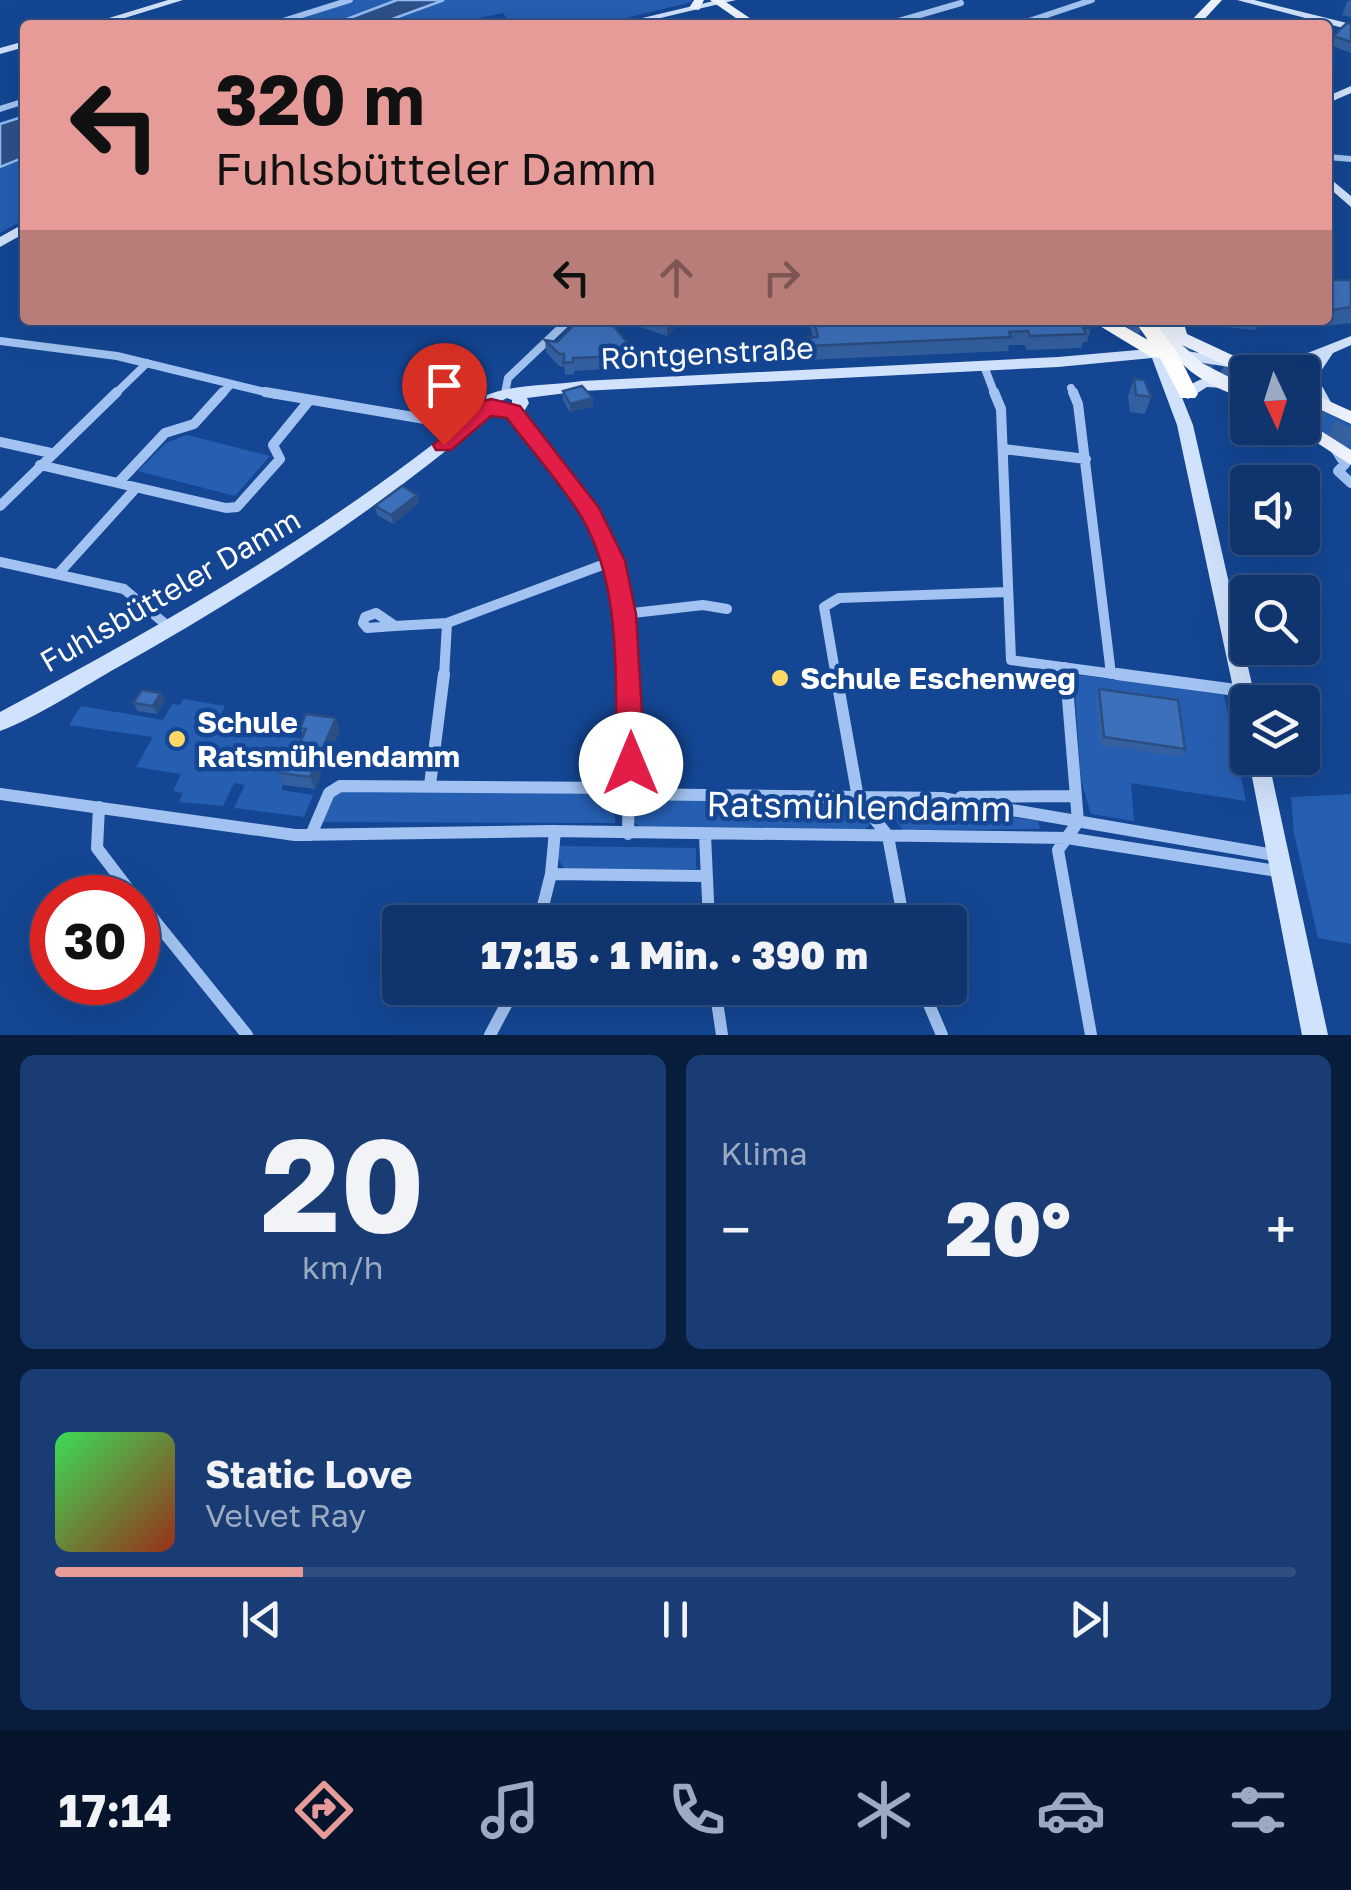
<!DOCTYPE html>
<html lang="de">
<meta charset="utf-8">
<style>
:root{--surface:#0f346e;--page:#183c73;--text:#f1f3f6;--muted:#9baac2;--line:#2f4f81;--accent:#e69b98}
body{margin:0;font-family:"Golos Text",sans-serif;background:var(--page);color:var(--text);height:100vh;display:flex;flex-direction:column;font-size:38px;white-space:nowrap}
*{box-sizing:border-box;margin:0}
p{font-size:32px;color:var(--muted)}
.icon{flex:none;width:55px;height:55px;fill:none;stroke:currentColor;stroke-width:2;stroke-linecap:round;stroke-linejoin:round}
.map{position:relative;height:1035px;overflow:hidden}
.panel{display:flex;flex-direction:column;gap:20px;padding:20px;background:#081d3c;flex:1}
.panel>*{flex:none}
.hud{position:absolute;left:20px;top:20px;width:1312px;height:305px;border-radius:10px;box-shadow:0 10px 40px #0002,0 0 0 2px var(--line);background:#e69b98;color:#111;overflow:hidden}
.needle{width:65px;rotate:176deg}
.controls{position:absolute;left:1230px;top:355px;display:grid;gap:20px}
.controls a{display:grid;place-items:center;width:90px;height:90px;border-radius:10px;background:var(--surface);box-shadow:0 10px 40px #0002,0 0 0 2px var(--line);font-size:50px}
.speed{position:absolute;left:30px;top:875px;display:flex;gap:20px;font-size:50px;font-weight:700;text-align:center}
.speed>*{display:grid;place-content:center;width:130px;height:130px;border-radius:50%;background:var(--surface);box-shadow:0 10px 40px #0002,0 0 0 2px var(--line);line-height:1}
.speed .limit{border:15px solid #d22;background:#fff;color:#111}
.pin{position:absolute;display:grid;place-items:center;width:85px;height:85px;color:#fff;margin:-102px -42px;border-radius:50% 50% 50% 0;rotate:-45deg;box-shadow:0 0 10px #0007}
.pin .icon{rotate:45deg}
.me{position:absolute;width:110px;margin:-55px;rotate:0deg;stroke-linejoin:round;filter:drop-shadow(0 0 8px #0008)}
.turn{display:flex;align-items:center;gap:35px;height:210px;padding:0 30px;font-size:45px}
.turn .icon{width:130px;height:130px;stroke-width:2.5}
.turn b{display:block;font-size:70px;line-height:85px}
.lanes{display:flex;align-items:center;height:95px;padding:0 30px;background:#0003;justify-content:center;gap:50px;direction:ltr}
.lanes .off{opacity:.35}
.big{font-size:75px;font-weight:800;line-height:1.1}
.panel .card{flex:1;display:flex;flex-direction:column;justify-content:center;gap:15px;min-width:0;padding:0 35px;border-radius:15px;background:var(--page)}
.panel .dial{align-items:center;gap:0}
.dial b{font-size:130px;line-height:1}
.song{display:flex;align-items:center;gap:30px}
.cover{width:120px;height:120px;border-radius:15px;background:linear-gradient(135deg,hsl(130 70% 55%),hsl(10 70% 35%))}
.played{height:10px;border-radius:5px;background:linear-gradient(90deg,var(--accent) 20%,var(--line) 20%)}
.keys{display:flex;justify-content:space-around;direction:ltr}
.heat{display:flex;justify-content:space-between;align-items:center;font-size:55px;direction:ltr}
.panel .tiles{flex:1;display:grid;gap:20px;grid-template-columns:1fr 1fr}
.card:last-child{grid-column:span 2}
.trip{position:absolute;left:382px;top:905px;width:585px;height:100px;border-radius:10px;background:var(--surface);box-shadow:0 10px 40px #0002,0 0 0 2px var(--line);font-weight:800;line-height:100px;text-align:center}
.dock{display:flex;height:160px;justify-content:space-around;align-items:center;background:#06152c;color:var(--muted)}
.dock .icon{width:70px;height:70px}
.dock .active{color:var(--accent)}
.dock b{font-size:45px;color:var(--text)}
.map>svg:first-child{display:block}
.green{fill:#265fb2}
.water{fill:#2d518a;stroke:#94bdf4;stroke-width:2.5}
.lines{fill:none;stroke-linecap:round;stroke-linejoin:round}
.highway-tunnel-far1{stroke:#3762a3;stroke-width:18;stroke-dasharray:18 9;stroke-linecap:butt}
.highway-tunnel{stroke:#3762a3;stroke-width:22;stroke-dasharray:22 11;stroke-linecap:butt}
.street-far3{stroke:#a2c3f1;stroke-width:6}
.street-far2{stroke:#a2c3f1;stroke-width:8}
.street-far1{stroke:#a2c3f1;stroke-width:10}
.street{stroke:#a2c3f1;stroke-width:12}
.secondary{fill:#d1e2fc;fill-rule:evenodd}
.primary{fill:#edf3ff;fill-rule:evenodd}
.highway{fill:#fff;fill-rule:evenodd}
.wall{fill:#3460a1}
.shaded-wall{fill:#2b4e83}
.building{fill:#3d70bb;stroke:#2b4e83;stroke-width:2.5}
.route{fill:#e11d48;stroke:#92132f;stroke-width:2.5}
.poi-dot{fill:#ffd963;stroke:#144693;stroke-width:4}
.labels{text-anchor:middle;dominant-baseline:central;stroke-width:9;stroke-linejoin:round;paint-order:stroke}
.street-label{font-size:30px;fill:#fff;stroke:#144693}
.poi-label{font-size:30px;font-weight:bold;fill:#fff;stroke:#144693;text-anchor:start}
.near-street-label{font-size:35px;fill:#fff;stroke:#144693}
</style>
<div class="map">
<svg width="1351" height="1035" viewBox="0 0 1351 1035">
<rect width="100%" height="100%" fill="#144693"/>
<path class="green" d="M355,0H397L331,25H275Z
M444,0H691L692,2L597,25H513L503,13L479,18L484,25H376Z
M25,157V219L0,233V167Z
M1302,401L1351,425V454L1303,421Z
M186,435H187L270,456L235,496L138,471L166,443Z
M1080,675L1224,695L1246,801L1131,783L1134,821L1091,814L1081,780L1074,679Z
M184,699L225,706L215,727L303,739L281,790L313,795L304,817L234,808L245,785L234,783L223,806L179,802L183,793L173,791L181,774L136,767L153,737L69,725L81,706L163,720L172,704L180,705Z
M340,789L614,794L615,823L322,822L332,794Z
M1351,794V944L1318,938L1294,833L1291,797Z
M643,799L853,802L870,825L864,830L641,828L634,822L635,807Z
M913,802L1038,821L1040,829L903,830L883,803Z
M560,846L696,848V869H565L558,859Z"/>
<path class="water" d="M397,0H444L376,25H331Z
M25,116V157L0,167V124Z"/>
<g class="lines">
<path class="highway-tunnel-far1" d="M1126,320L1248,384"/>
<path class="highway-tunnel" d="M1302,413L1351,442"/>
<path class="street-far3" d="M270,25L350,0
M885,25L961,3
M1017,25L1092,0
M0,109L25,101
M1328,157L1351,159"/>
<path class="street-far2" d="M0,341L117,356L277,395
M984,366L995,395
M1071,388L1074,395
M505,393L508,378L569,320
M114,395L147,363
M221,395L230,385"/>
<path class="street-far1" d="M265,392L425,419L462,431
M994,392L1001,409L1011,660L1136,677
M1073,392L1078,404L1111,674
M513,411C588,494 626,564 631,677
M0,442L51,453
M1003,449L1086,459
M1336,450L1345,464L1338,471L1351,483
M40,465L226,508L237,507L280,459L273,445L308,402
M119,482L165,433L194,424L223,392
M0,506L117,392
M0,562L124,589L170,628
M59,573L135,489
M376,613L395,626L367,628L363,623L365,617Z
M624,614L703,605L727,609
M395,626L447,623L613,561
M1065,667L1066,677
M444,677L447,623
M836,677L824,607L839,598L1007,592"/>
<path class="street" d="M836,674L858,798L888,836L904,922
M1066,674L1078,822L1058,850L1091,1035
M1117,674L1243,691
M430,785L444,674
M0,794L295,835L550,831L1067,838L1283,872
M629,794L942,798L1280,856
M961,797L1075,796
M99,807L97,848L135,898
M628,834L631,674
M311,835L329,793L340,786L629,788
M705,835L709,922
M551,874L705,876
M138,900L247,1035
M539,922L551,874L555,831
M715,988L722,1035
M922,988L942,1035
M490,1035L515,988"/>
<path class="secondary" d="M168,0H183L102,25H86Z
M718,0H736L631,25H613Z
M1237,0H1254L1351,24V30Z
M25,41V47L0,54V48Z
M1351,86V93L1328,103V96Z
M1328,177L1351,196V207L1328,187Z
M25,223V233L0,247V237Z
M1143,320H1157L1164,348L1229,357L1237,362L1229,367L1166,357L1180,394C1194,379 1213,371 1231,383L1223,388L1207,387L1188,399L1181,395L1193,425L1256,702H1248V719L1241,717L1238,711L1177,425L1152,358L1058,367L582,391L527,398L529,403L523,413L502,417L491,414C376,511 252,592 120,666C84,686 38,717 0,731V712C173,619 333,528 485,403L487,395C508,385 556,385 582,381L1058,357L1149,349ZM507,398L512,400V405L501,406V401Z
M1351,336V345L1333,353L1317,377L1332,404L1330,408H1318L1302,379L1313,361L1284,372H1264L1267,369Z
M1248,756L1268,758L1328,1035H1302Z"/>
<path class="primary" d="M694,0H704L699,10L689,8Z
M710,0H723L760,25H746Z
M1211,0H1222L1199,25H1187Z
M1155,320H1183L1187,334L1260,368L1262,372H1248V376L1182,345L1202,363L1248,387V399C1206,387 1168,363 1155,320Z
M1302,389L1351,411V424L1302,401Z
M1302,419L1351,450V465L1296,429L1302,428Z"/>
<path class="highway" d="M1090,320H1113L1148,340L1134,320H1153L1177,352L1198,394L1195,398H1181L1160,358L1151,357Z"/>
</g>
<path class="wall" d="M1351,0V17L1342,15L1347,2Z
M1351,24V53L1330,45L1333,36Z
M1328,280H1351V323L1325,326L1317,320H1328Z
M579,320L631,360L626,368L574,371V374L565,375L564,366L560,367L546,352L545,340L557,342Z
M619,320H682L667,336Z
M808,320H1087L1091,328L1087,342H1083L1081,348L1027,350L1024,345H1009L1008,351L806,360L803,352L805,338L813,337Z
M1203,320H1261L1256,330L1204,325Z
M1134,379L1151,397L1145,414L1130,412L1128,396Z
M563,391L593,406L570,412L563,400Z
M417,495L419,503L393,524L377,515L375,506Z
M1099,689L1185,749L1181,757L1100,745L1096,697Z
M161,693L165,701L157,714L138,711L133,703Z
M300,728L340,730L315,789L284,785L279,773L293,757L303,735Z"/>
<path class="shaded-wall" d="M669,320H682L667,336V322Z
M631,347V360L626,368V356Z
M593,398V406L570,412V404Z
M417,495L419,503L393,524L391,515Z
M161,693L165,701L157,714L153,706Z
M336,718L340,730L315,789L310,777Z"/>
<path class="building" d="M1347,23L1351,24V42L1333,36Z
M1328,280H1351V307L1333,310L1328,306Z
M579,320H605L611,323L631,347L626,356L573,358V362L564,363V354H559L545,340L557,342Z
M814,320H1087L1091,328H1083L1086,334L1030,336L1028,331L1009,332L1011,337L807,346L805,338L818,337Z
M1134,379L1144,380L1151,397L1136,395Z
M582,386L593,398L570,404L563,391Z
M402,486L417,495L391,515L375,506Z
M1099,689L1178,700L1185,749L1104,737Z
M142,690L161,693L153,706L133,703Z
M306,714L336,718L310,777L279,773L287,757H293L306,729L300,728Z"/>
<path class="route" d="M491,399L520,406L599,508L625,561L636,614L645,764L641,773L631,776L621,773L617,764C614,684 624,589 581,516C560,482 531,450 507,418L491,416L451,450H436L433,445L483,401Z"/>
<g class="poi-dot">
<circle cx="780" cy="678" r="10"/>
<circle cx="177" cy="739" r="10"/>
</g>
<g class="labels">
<g class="street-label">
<text transform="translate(707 353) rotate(-3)">Röntgenstraße</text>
<text transform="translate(170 590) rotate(-30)">Fuhlsbütteler Damm</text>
</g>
<g class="poi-label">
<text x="800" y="678">Schule Eschenweg</text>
<text x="197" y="722">Schule<tspan x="197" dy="34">Ratsmühlendamm</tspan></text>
</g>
<g class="near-street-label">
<text transform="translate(859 806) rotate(1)">Ratsmühlendamm</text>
</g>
</g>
</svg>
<div class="controls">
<a><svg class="needle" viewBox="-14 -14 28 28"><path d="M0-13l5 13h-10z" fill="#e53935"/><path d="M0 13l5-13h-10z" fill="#9baac2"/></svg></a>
<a><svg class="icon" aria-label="sound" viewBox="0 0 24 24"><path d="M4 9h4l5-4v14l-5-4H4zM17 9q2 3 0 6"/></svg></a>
<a><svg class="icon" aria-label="search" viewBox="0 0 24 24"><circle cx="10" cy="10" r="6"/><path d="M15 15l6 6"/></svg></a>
<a><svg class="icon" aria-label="layers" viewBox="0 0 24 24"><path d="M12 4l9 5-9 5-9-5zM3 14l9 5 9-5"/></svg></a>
</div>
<div class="speed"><div class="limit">30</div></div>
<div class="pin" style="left:444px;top:445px;background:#d93025"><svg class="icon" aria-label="arrive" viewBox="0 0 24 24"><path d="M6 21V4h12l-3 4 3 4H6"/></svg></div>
<svg class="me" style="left:631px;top:764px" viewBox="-20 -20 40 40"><circle r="19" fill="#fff"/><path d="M0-13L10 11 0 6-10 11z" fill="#e11d48"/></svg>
<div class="trip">17:15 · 1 Min. · 390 m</div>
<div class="hud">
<div class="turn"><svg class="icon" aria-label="left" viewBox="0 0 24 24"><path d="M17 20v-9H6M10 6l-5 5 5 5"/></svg><div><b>320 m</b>Fuhlsbütteler Damm</div></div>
<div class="lanes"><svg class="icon" aria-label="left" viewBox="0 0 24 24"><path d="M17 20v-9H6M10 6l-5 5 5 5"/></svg><svg class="icon off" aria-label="ahead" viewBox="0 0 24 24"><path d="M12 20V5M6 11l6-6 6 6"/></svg><svg class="icon off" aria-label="right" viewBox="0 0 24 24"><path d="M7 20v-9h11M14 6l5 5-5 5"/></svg></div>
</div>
</div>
<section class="panel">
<div class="tiles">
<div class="card dial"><b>20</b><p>km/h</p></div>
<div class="card"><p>Klima</p>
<div class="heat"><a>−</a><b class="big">20°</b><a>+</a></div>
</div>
<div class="card">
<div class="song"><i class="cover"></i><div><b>Static Love</b><p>Velvet Ray</p></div></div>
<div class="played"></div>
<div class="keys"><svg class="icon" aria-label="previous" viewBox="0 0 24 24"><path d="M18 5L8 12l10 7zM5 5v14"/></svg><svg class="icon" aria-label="pause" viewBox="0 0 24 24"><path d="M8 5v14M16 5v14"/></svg><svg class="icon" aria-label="next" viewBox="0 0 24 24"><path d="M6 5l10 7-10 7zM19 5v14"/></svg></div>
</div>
</div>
</section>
<nav class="dock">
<b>17:14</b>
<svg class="icon active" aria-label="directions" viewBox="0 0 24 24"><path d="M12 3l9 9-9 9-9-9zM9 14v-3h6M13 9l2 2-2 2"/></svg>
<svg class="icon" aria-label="music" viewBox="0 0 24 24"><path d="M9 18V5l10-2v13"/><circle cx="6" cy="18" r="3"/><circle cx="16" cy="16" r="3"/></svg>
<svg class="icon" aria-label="phone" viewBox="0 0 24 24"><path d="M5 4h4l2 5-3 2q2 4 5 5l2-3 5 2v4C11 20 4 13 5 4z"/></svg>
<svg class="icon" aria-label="climate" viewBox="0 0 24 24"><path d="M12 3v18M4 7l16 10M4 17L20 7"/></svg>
<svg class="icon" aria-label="car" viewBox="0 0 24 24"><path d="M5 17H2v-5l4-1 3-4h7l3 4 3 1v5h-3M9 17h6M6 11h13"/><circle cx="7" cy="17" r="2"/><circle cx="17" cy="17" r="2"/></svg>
<svg class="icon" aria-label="filters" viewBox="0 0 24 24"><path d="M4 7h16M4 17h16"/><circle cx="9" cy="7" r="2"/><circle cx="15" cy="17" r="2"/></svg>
</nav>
